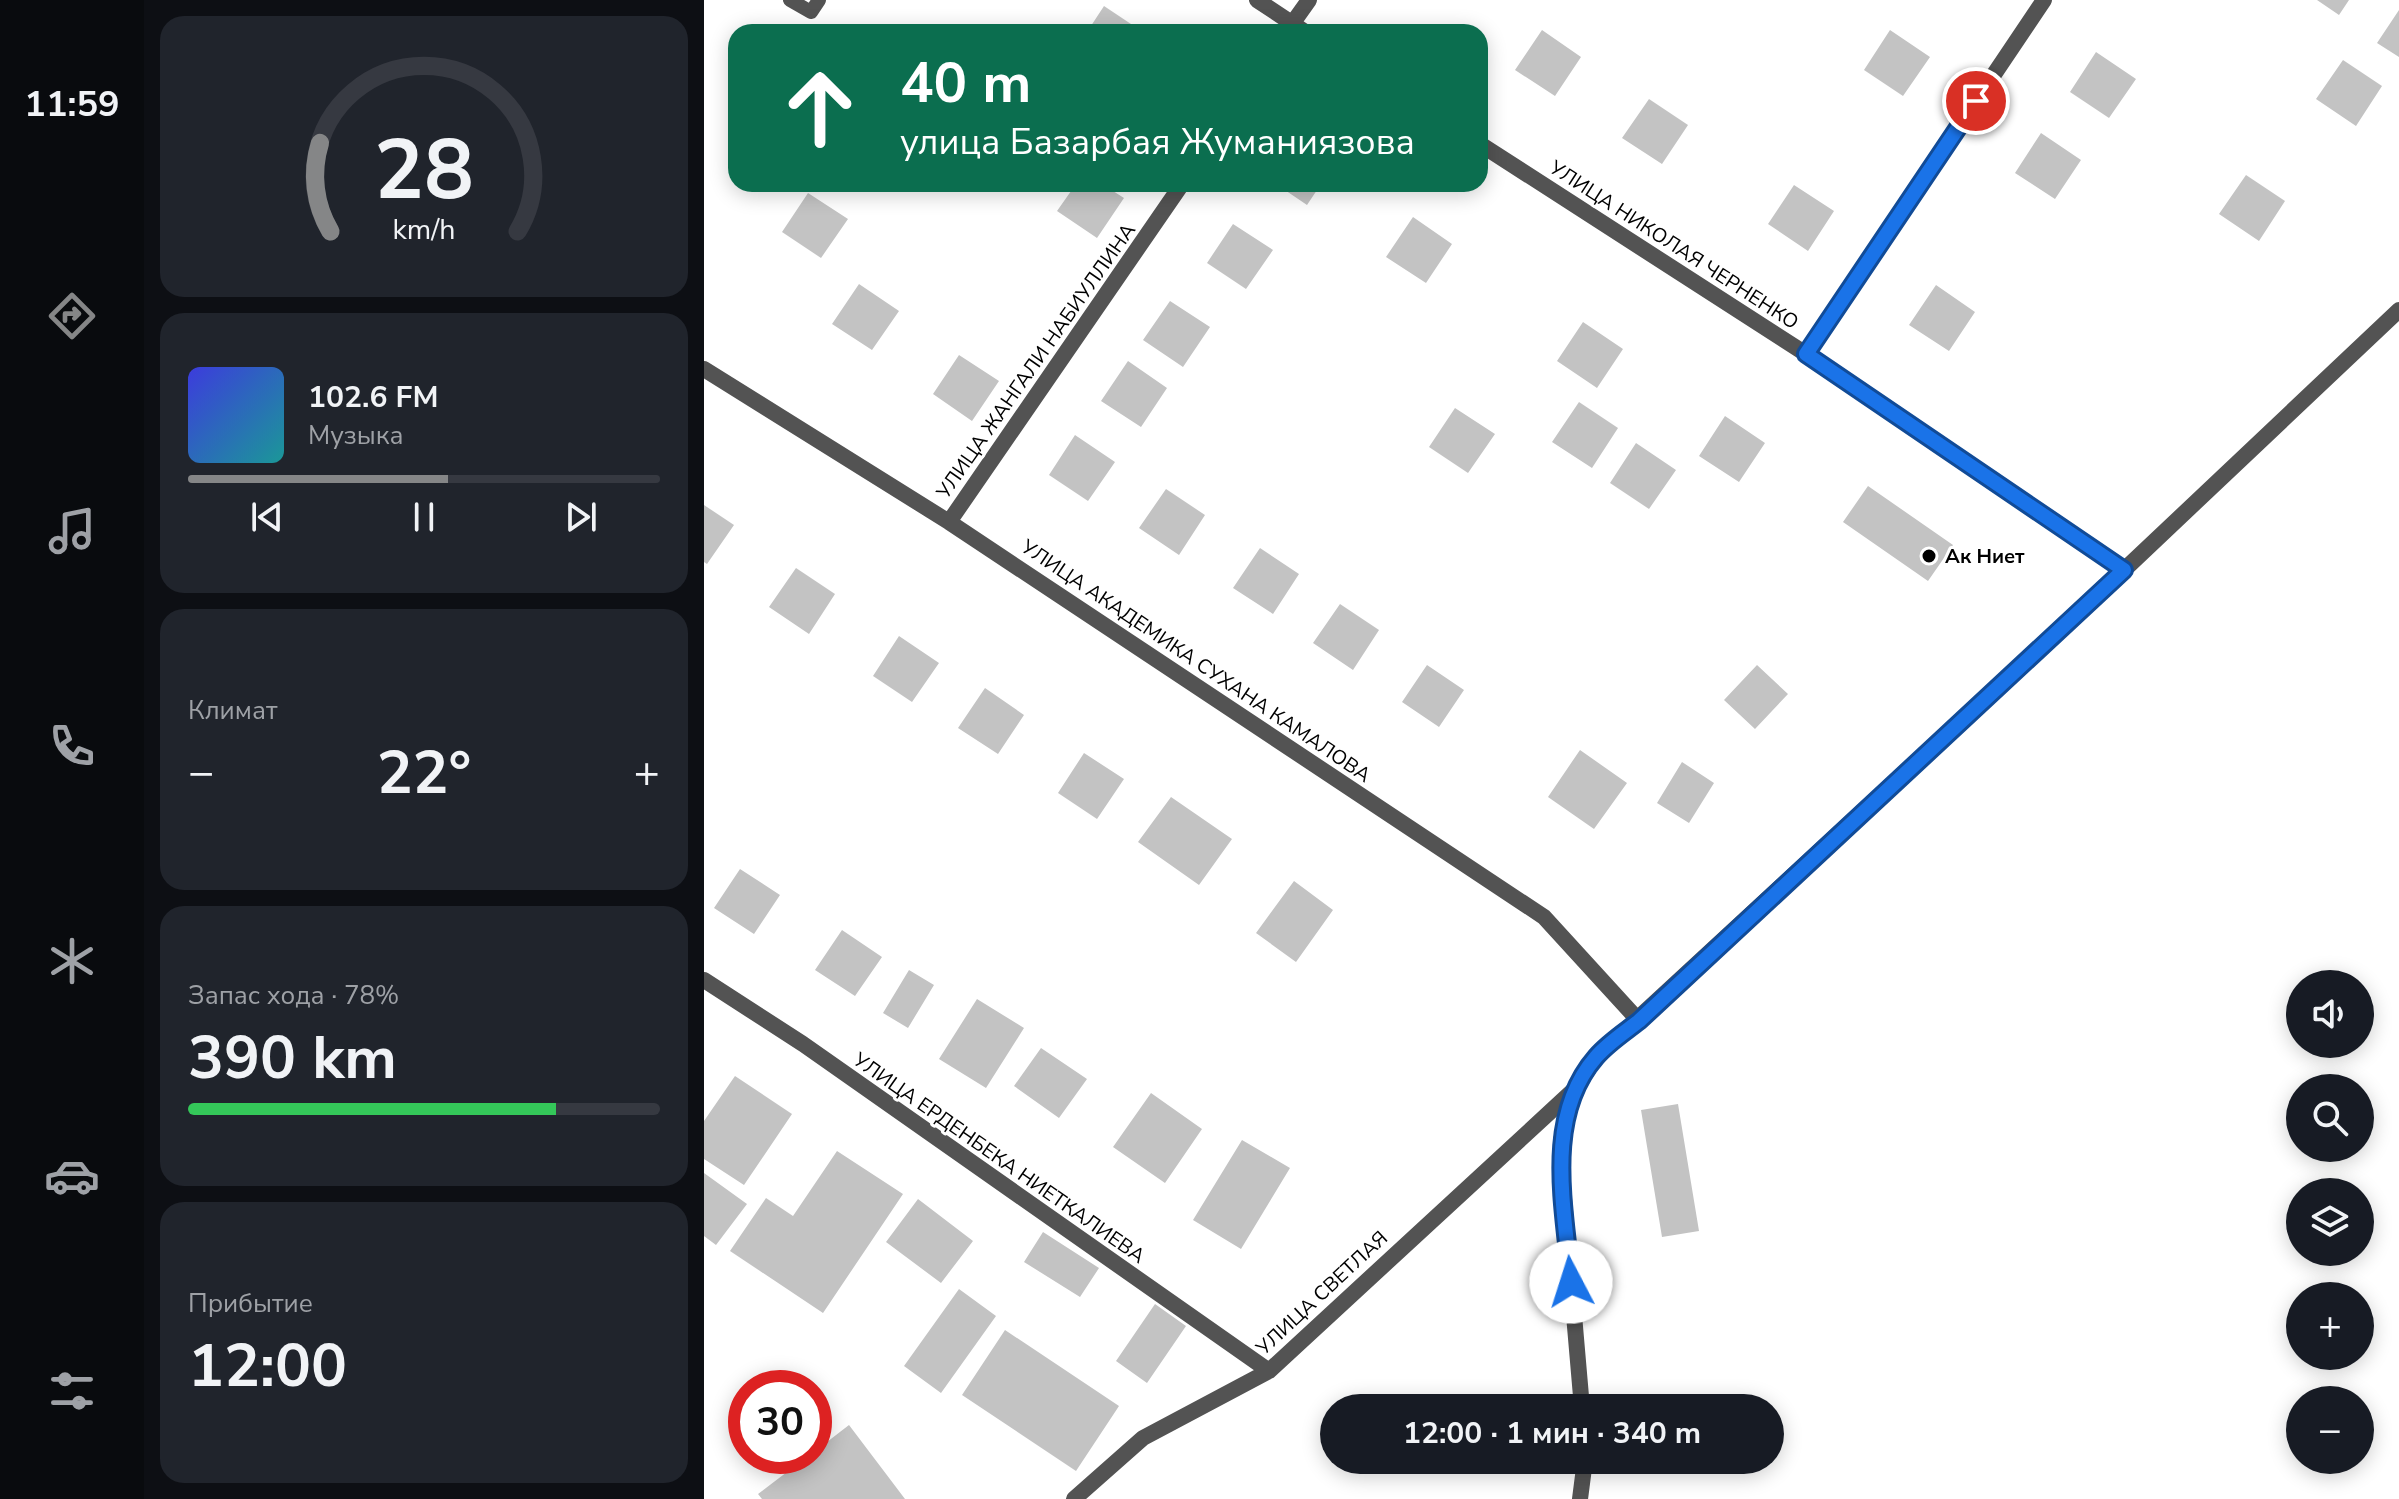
<!DOCTYPE html>
<html lang="ru">
<meta charset="utf-8">
<style>
:root{--surface:#171b24;--page:#20242c;--text:#f1f3f6;--muted:#9ea1a6;--line:#363941;--accent:#858687}
body{margin:0;font-family:"Nunito Sans",sans-serif;background:var(--page);color:var(--text);height:100vh;display:flex;flex-direction:column;font-size:30px;white-space:nowrap}
*{box-sizing:border-box;margin:0}
p{font-size:26px;color:var(--muted)}
.icon{flex:none;width:44px;height:44px;fill:none;stroke:currentColor;stroke-width:2;stroke-linecap:round;stroke-linejoin:round}
.map{position:relative;flex:1;overflow:hidden}
.panel{display:flex;flex-direction:column;gap:16px;padding:16px;background:#0d0f14;width:560px}
.panel>*{flex:none}
.hud{position:absolute;left:24px;top:24px;width:760px;height:168px;border-radius:24px;box-shadow:0 4px 20px #0003;background:#0b6e4f;color:#fff;overflow:hidden}
.tools{position:absolute;left:1582px;top:970px;display:grid;gap:16px}
.tools a{display:grid;place-items:center;width:88px;height:88px;border-radius:50%;background:var(--surface);box-shadow:0 4px 20px #0003;font-size:40px}
.speed{position:absolute;left:24px;top:1370px;display:flex;gap:16px;font-size:40px;font-weight:700;text-align:center}
.speed>*{display:grid;place-content:center;width:104px;height:104px;border-radius:50%;background:var(--surface);box-shadow:0 4px 20px #0003;line-height:1}
.speed .limit{border:12px solid #d22;background:#fff;color:#111}
.pin{position:absolute;display:grid;place-items:center;width:68px;height:68px;color:#fff;margin:-34px;border:4px solid #fff;border-radius:50%;box-shadow:0 2px 8px #0007}
.me{position:absolute;width:88px;margin:-44px;rotate:355deg;stroke-linejoin:round;filter:drop-shadow(0 0 6px #0008)}
.turn{display:flex;align-items:center;gap:28px;height:168px;padding:0 40px;font-size:36px}
.turn .icon{width:104px;height:104px;stroke-width:2.5}
.turn b{display:block;font-size:56px;line-height:68px}
.big{font-size:60px;font-weight:700;line-height:1.1}
.panel .widget{flex:1;display:flex;flex-direction:column;justify-content:center;gap:12px;min-width:0;padding:0 28px;border-radius:24px;background:var(--page)}
.panel .dial{align-items:center;gap:0}
.dial svg{height:208px;overflow:visible;fill:none;stroke:var(--line);stroke-width:7;stroke-linecap:round;text-anchor:middle}
.dial text{fill:var(--text);stroke:none}
.song{display:flex;align-items:center;gap:24px}
.cover{width:96px;height:96px;border-radius:12px;background:linear-gradient(135deg,hsl(240 70% 55%),hsl(180 70% 35%))}
.played{height:8px;border-radius:4px;background:linear-gradient(90deg,var(--accent) 55%,var(--line) 55%)}
.keys{display:flex;justify-content:space-around;direction:ltr}
.heat{display:flex;justify-content:space-between;align-items:center;font-size:44px;direction:ltr}
.charge{height:12px;border-radius:6px;background:linear-gradient(90deg,#34c759 78%,var(--line) 0)}
.trip{position:absolute;left:616px;top:1394px;width:464px;height:80px;border-radius:40px;background:var(--surface);box-shadow:0 4px 20px #0003;font-weight:700;line-height:80px;text-align:center}
main{display:flex;flex:1;min-height:0}
.tabs{display:flex;flex-direction:column;width:144px;justify-content:space-around;align-items:center;background:#090b0e;color:var(--muted)}
.tabs .icon{width:56px;height:56px}
.tabs .selected{color:var(--accent)}
.tabs b{font-size:36px;color:var(--text)}
.map>svg:first-child{display:block}
.building{fill:#c3c3c3}
.lines{fill:none;stroke-linecap:round;stroke-linejoin:round}
.lane{stroke:#535353;stroke-width:14}
.street{stroke:#535353;stroke-width:16}
.route-casing{stroke:#114b97;stroke-width:20}
.route{stroke:#1a73e8;stroke-width:14}
.poi-dot{fill:#000;stroke:#fff;stroke-width:3}
.labels{text-anchor:middle;dominant-baseline:central;stroke-width:6;stroke-linejoin:round;paint-order:stroke}
.street-label{font-size:20px;fill:#000;stroke:#fff}
.poi-label{font-size:20px;font-weight:bold;fill:#000;stroke:#fff;text-anchor:start}
</style>
<main>
<nav class="tabs">
<b>11:59</b>
<svg class="icon selected" aria-label="directions" viewBox="0 0 24 24"><path d="M12 3l9 9-9 9-9-9zM9 14v-3h6M13 9l2 2-2 2"/></svg>
<svg class="icon" aria-label="music" viewBox="0 0 24 24"><path d="M9 18V5l10-2v13"/><circle cx="6" cy="18" r="3"/><circle cx="16" cy="16" r="3"/></svg>
<svg class="icon" aria-label="phone" viewBox="0 0 24 24"><path d="M5 4h4l2 5-3 2q2 4 5 5l2-3 5 2v4C11 20 4 13 5 4z"/></svg>
<svg class="icon" aria-label="climate" viewBox="0 0 24 24"><path d="M12 3v18M4 7l16 10M4 17L20 7"/></svg>
<svg class="icon" aria-label="car" viewBox="0 0 24 24"><path d="M5 17H2v-5l4-1 3-4h7l3 4 3 1v5h-3M9 17h6M6 11h13"/><circle cx="7" cy="17" r="2"/><circle cx="17" cy="17" r="2"/></svg>
<svg class="icon" aria-label="filters" viewBox="0 0 24 24"><path d="M4 7h16M4 17h16"/><circle cx="9" cy="7" r="2"/><circle cx="15" cy="17" r="2"/></svg>
</nav>
<section class="panel">
<div class="widget dial"><svg viewBox="0 0 100 80">
<path d="M14 69A42 42 0 1 1 86 69"/>
<path d="M14 69A42 42 0 0 1 10 35" stroke="#858687"/>
<text x="50" y="56" font-size="32" font-weight="700">28</text>
<text x="50" y="72" font-size="11">km/h</text>
</svg></div>
<div class="widget">
<div class="song"><i class="cover"></i><div><b>102.6 FM</b><p>Музыка</p></div></div>
<div class="played"></div>
<div class="keys"><svg class="icon" aria-label="previous" viewBox="0 0 24 24"><path d="M18 5L8 12l10 7zM5 5v14"/></svg><svg class="icon" aria-label="pause" viewBox="0 0 24 24"><path d="M8 5v14M16 5v14"/></svg><svg class="icon" aria-label="next" viewBox="0 0 24 24"><path d="M6 5l10 7-10 7zM19 5v14"/></svg></div>
</div>
<div class="widget"><p>Климат</p>
<div class="heat"><a>−</a><b class="big">22°</b><a>+</a></div>
</div>
<div class="widget"><p>Запас хода · 78%</p><b class="big">390 km</b><div class="charge"></div></div>
<div class="widget"><p>Прибытие</p><b class="big">12:00</b></div>
</section>
<div class="map">
<svg width="1695" height="1499" viewBox="0 0 1695 1499">
<rect width="100%" height="100%" fill="#fff"/>
<path class="building" d="M1613,0H1645L1635,15Z
M400,6L439,32H383Z
M1695,10V57L1673,43Z
M838,30L877,57L851,96L811,70Z
M1186,30L1226,57L1199,96L1160,70Z
M1392,52L1432,79L1405,118L1366,92Z
M1639,60L1678,86L1652,126L1612,99Z
M945,99L984,125L958,164L918,138Z
M1337,133L1377,160L1351,199L1311,173Z
M1542,175L1581,201L1555,241L1515,214Z
M372,184H398L420,198L393,238L353,211Z
M572,184H617L603,205Z
M1090,185L1130,211L1104,251L1064,224Z
M104,193L144,219L117,258L78,232Z
M709,217L748,244L722,283L682,257Z
M529,224L569,250L542,289L503,263Z
M155,284L195,311L168,350L128,324Z
M1232,285L1271,312L1245,351L1205,325Z
M466,301L506,327L479,367L439,340Z
M879,322L919,349L893,388L853,361Z
M255,355L295,381L268,421L229,394Z
M424,361L463,388L437,427L397,401Z
M875,402L914,428L888,468L848,442Z
M751,408L791,434L764,473L725,447Z
M1021,416L1061,443L1035,482L995,456Z
M371,435L411,462L384,501L345,475Z
M932,443L972,470L945,509L906,483Z
M1164,486L1249,545L1224,581L1139,522Z
M462,489L501,515L475,555L435,528Z
M0,505L30,525L3,564L0,562Z
M556,548L595,574L569,614L529,588Z
M92,568L131,594L105,634L65,607Z
M636,604L675,630L649,670L609,643Z
M195,636L235,663L208,702L169,676Z
M723,665L760,690L735,727L698,702Z
M1053,665L1084,694L1051,729L1020,700Z
M281,688L320,715L294,754L254,728Z
M876,750L923,783L890,829L844,797Z
M380,753L420,779L393,819L354,793Z
M978,762L1010,783L985,823L953,803Z
M467,797L528,839L495,885L434,842Z
M36,869L76,895L50,934L10,908Z
M590,881L629,910L592,962L552,933Z
M138,930L178,957L151,996L111,970Z
M205,970L230,985L204,1028L179,1013Z
M273,999L320,1028L282,1088L235,1059Z
M337,1048L383,1079L355,1118L310,1086Z
M31,1076L88,1114L40,1185L0,1159V1121Z
M447,1093L498,1129L461,1183L409,1147Z
M974,1104L995,1231L958,1237L937,1110Z
M538,1140L586,1168L537,1249L489,1220Z
M133,1151L199,1194L119,1313L26,1251L62,1198L89,1216Z
M0,1173L43,1204L12,1245L0,1236Z
M214,1199L269,1241L237,1283L182,1242Z
M339,1232L395,1268L376,1297L320,1262Z
M255,1289L292,1316L237,1393L200,1366Z
M451,1304L482,1326L443,1383L412,1361Z
M301,1330L415,1406L372,1471L258,1395Z
M145,1425L201,1499H58L54,1494L104,1456H110V1452Z"/>
<g class="lines">
<path class="lane" d="M86,0L107,12L115,0"/>
<path class="street" d="M553,0L601,32
M583,31L605,0
M776,144L1102,354L1420,570
M1102,354L1340,0
M0,369L245,522L840,917L935,1021
M245,522L478,184
M0,980L99,1044L565,1371
M872,1088L857,1140L859,1187L878,1408
M370,1499L439,1438L565,1371L873,1087L893,1056L1420,570L1695,310
M876,1499L881,1460"/>
</g>
<g class="lines">
<defs>
<path id="route" d="M867,1282C861,1209 839,1118 892,1057C904,1043 921,1032 935,1021L1420,570L1102,354L1272,101"/>
</defs>
<use href="#route" class="route-casing"/>
<use href="#route" class="route"/>
</g>
<circle class="poi-dot" cx="1225" cy="556" r="8"/>
<g class="labels">
<g class="street-label">
<text transform="translate(970 245) rotate(33)">УЛИЦА НИКОЛАЯ ЧЕРНЕНКО</text>
<text transform="translate(332 361) rotate(-55)">УЛИЦА ЖАНГАЛИ НАБИУЛЛИНА</text>
<text transform="translate(492 661) rotate(34)">УЛИЦА АКАДЕМИКА СУХАНА КАМАЛОВА</text>
<text transform="translate(295 1158) rotate(35)">УЛИЦА ЕРДЕНБЕКА НИЕТКАЛИЕВА</text>
<text transform="translate(618 1293) rotate(-43)">УЛИЦА СВЕТЛАЯ</text>
</g>
<g class="poi-label">
<text x="1241" y="556">Ак Ниет</text>
</g>
</g>
</svg>
<div class="tools">
<a><svg class="icon" aria-label="sound" viewBox="0 0 24 24"><path d="M4 9h4l5-4v14l-5-4H4zM17 9q2 3 0 6"/></svg></a>
<a><svg class="icon" aria-label="search" viewBox="0 0 24 24"><circle cx="10" cy="10" r="6"/><path d="M15 15l6 6"/></svg></a>
<a><svg class="icon" aria-label="layers" viewBox="0 0 24 24"><path d="M12 4l9 5-9 5-9-5zM3 14l9 5 9-5"/></svg></a>
<a>+</a>
<a>−</a>
</div>
<div class="speed"><div class="limit">30</div></div>
<div class="pin" style="left:1272px;top:101px;background:#d93025"><svg class="icon" aria-label="arrive" viewBox="0 0 24 24"><path d="M6 21V4h12l-3 4 3 4H6"/></svg></div>
<svg class="me" style="left:867px;top:1282px" viewBox="-20 -20 40 40"><circle r="19" fill="#fff"/><path d="M0-13L10 11 0 6-10 11z" fill="#1a73e8"/></svg>
<div class="trip">12:00 · 1 мин · 340 m</div>
<div class="hud">
<div class="turn"><svg class="icon" aria-label="ahead" viewBox="0 0 24 24"><path d="M12 20V5M6 11l6-6 6 6"/></svg><div><b>40 m</b>улица Базарбая Жуманиязова</div></div>
</div>
</div>
</main>
